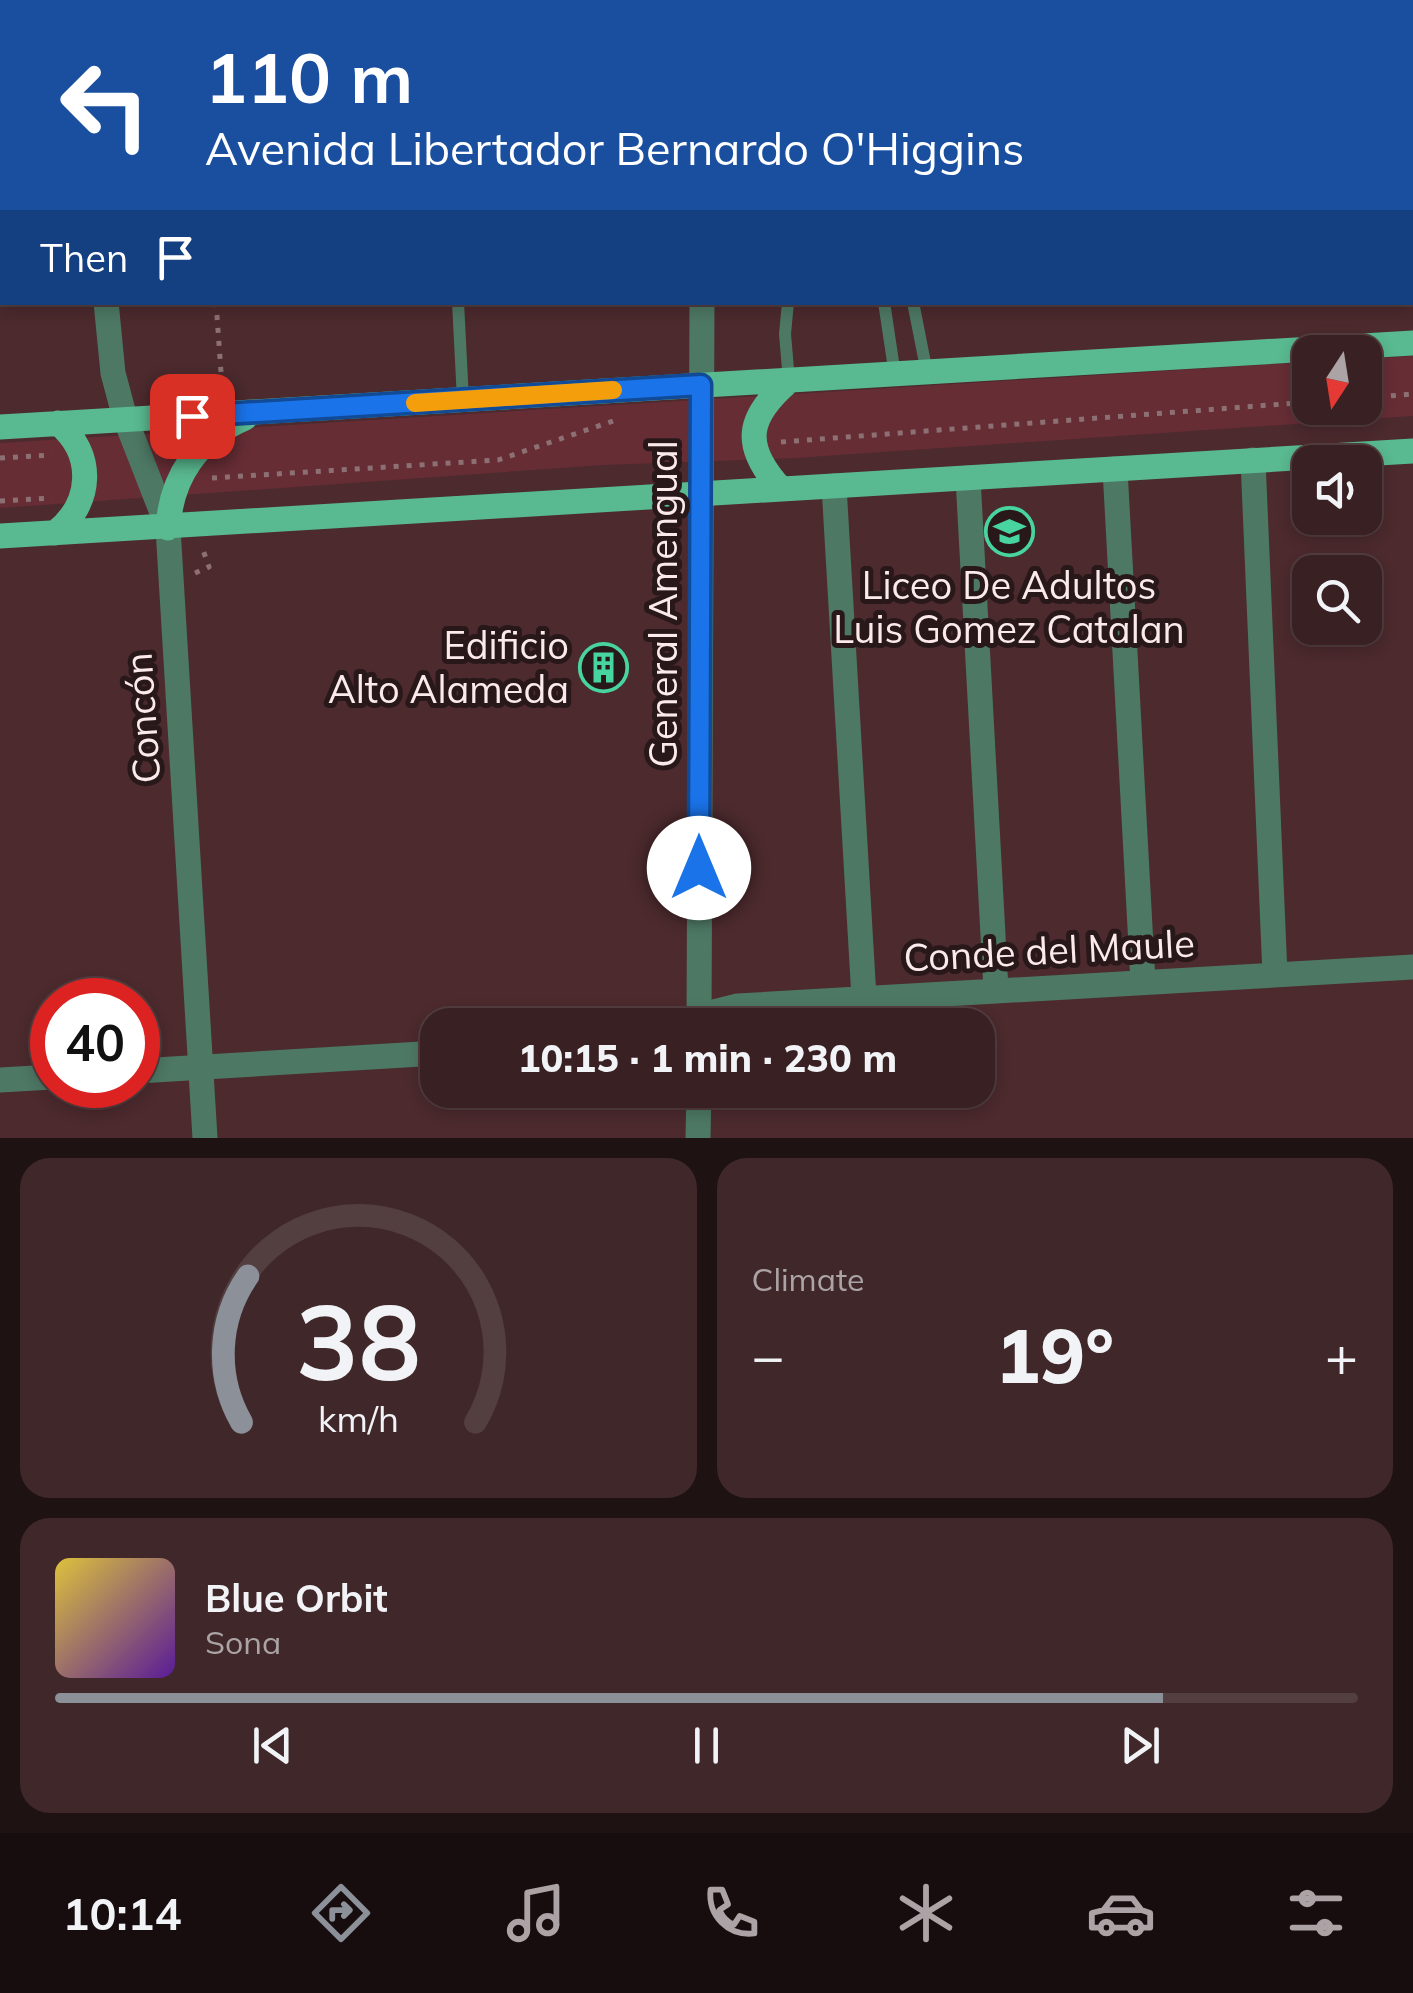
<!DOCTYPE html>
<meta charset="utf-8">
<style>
:root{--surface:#392022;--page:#40282a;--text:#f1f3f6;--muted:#aba3a5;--line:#533e40;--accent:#8c9099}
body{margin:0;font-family:Mulish,sans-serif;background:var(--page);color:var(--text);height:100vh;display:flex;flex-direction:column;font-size:38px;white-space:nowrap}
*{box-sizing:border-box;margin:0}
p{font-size:32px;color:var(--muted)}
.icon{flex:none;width:55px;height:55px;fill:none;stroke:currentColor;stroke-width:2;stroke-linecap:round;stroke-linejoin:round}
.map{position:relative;height:1138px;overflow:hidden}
.details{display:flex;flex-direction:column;gap:20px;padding:20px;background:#1f1213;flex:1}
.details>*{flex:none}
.hud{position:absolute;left:0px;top:0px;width:1415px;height:305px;box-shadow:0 5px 15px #0003,0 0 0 2px var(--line);background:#1a4fa0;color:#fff;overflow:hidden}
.needle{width:65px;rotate:192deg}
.buttons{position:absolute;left:1292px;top:335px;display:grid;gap:20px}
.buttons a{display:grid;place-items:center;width:90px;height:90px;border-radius:20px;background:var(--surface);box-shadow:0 5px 15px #0003,0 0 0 2px var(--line);font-size:50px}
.speed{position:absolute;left:30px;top:978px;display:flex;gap:20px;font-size:50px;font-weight:700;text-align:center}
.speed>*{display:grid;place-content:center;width:130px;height:130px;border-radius:50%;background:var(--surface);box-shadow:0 5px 15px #0003,0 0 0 2px var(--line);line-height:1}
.speed .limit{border:15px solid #d22;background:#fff;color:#111}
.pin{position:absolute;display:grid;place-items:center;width:85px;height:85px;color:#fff;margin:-42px;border-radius:20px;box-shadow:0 5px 15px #0006}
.me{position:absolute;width:110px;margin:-55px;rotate:0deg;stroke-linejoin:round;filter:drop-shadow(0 0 8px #0008)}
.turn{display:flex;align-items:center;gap:35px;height:210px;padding:0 40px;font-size:45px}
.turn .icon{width:130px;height:130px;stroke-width:2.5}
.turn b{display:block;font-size:70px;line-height:85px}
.then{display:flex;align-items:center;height:95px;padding:0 40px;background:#0003;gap:20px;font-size:38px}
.big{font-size:75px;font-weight:800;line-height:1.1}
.details .card{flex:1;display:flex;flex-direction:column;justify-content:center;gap:15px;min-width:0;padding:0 35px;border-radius:30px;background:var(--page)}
.details .dial{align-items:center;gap:0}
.dial svg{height:260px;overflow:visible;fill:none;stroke:var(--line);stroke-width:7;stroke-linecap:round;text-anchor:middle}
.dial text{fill:var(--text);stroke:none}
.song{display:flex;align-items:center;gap:30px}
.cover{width:120px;height:120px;border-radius:15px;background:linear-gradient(135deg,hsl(50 70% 55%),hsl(270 70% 35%))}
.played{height:10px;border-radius:5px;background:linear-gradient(90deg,var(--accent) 85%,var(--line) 85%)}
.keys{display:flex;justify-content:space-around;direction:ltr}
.heat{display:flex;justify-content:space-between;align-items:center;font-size:55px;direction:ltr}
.details .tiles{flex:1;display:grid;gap:20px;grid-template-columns:1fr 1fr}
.card:last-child{grid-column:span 2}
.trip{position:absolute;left:420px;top:1008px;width:575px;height:100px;border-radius:30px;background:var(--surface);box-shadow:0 5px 15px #0003,0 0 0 2px var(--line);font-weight:800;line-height:100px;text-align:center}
.tab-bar{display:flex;height:160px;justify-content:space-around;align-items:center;background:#170d0e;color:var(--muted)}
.tab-bar .icon{width:70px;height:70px}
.tab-bar .selected{color:var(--accent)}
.tab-bar b{font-size:45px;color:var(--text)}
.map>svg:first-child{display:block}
.green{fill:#662d35}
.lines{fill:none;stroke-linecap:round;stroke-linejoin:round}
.path{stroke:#8c7073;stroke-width:5;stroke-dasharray:5 8;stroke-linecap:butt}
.service{stroke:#4d7864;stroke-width:12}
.minor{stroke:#4d7864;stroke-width:25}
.tertiary{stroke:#4d7864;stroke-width:25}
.primary{stroke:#59b990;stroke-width:25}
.route-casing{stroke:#114b97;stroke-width:25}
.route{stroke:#1a73e8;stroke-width:18}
.slow{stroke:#f59e0b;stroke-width:18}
.labels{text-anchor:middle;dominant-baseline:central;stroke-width:10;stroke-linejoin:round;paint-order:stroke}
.poi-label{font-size:38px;fill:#fceaeb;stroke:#28181a}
.street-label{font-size:38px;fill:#fceaeb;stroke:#28181a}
</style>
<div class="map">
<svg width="1413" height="1138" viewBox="0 0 1413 1138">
<rect width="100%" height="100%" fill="#4c2a2e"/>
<path class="green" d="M1413,356V416L795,458L604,465L0,508V443L1310,362V408H1365V359Z"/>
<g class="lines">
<path class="path" d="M192,0L193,2
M216,302L222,386
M1365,398L1413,394
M781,442L1310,402
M0,458L52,455
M212,478L498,460L619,419
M0,501L52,498
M195,573L209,567L203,550"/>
<path class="service" d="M261,0V2
M378,0V2
M478,0L479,2
M814,2L838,0
M458,302L463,400
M788,302L785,334L789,381
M884,302L895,375
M913,302L927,373"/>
<path class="minor" d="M1253,460L1275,975
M1115,469L1143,982
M968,478L996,990
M834,486L864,998
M695,1025L714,1012L738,1006L1413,967
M138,1071L438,1053
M0,1080L52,1077"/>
<path class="tertiary" d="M87,0V2
M704,2V0
M106,302L113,373L125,418L168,528L205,1138
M699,1025L702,302
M698,1138L699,1090"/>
<path class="primary" d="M0,427L1413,343
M781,489C742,446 746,418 789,381
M168,528C171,477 198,438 245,418
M55,533C93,503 95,454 58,423
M0,536L1413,451"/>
</g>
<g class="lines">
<defs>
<path id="route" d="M192,416L701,385L699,868"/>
</defs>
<use href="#route" class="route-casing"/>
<use href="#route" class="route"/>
<path class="slow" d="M415,403L613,390"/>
</g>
<defs>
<symbol id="school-ring" viewBox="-11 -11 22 22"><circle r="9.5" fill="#28181a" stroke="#47d49e" stroke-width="1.5"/><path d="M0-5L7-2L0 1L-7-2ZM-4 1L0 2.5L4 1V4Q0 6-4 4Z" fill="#47d49e"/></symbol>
<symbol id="building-ring" viewBox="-11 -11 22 22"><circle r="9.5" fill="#28181a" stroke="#47d49e" stroke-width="1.5"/><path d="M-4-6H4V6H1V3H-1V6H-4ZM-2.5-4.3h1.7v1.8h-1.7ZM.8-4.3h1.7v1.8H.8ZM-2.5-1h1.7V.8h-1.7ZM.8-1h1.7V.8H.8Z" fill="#47d49e"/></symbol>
</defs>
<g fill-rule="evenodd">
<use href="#school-ring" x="982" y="504" width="55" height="55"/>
<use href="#building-ring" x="576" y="640" width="55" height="55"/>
</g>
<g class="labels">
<g class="poi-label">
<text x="1009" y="585">Liceo De Adultos<tspan x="1009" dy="44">Luis Gomez Catalan</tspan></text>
<text x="569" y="645" text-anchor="end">Edificio<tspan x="569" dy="44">Alto Alameda</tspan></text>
</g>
<g class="street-label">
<text transform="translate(663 604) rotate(-90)">General Amengual</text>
<text transform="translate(142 718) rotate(-94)">Concón</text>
<text transform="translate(1049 950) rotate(-3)">Conde del Maule</text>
</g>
</g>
</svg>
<div class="buttons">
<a><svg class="needle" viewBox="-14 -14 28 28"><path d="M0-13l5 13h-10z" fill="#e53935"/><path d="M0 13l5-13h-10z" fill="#aba3a5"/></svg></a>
<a><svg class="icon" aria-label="sound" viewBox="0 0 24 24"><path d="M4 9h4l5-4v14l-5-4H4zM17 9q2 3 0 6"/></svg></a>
<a><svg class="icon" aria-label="search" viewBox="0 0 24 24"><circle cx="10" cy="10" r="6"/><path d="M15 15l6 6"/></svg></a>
</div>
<div class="speed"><div class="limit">40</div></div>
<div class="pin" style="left:192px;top:416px;background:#d93025"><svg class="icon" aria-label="arrive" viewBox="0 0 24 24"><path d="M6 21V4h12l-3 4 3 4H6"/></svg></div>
<svg class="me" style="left:699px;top:868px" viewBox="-20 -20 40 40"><circle r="19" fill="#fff"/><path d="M0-13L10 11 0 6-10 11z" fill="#1a73e8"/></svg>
<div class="trip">10:15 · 1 min · 230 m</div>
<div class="hud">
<div class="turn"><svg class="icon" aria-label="left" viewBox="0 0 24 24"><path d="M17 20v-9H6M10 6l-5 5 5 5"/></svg><div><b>110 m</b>Avenida Libertador Bernardo O'Higgins</div></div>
<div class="then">Then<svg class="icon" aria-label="arrive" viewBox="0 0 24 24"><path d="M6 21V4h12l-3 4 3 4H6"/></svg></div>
</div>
</div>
<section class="details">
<div class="tiles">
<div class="card dial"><svg viewBox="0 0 100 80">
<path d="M14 69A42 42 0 1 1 86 69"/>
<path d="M14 69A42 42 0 0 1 16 24" stroke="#8c9099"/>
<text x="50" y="56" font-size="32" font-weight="700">38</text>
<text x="50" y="72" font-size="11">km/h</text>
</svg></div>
<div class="card"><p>Climate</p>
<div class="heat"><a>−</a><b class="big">19°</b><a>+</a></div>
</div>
<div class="card">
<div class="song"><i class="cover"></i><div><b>Blue Orbit</b><p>Sona</p></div></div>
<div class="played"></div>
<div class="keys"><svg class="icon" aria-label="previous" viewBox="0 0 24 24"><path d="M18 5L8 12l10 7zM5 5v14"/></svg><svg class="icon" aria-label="pause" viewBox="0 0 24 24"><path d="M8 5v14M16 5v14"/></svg><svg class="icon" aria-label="next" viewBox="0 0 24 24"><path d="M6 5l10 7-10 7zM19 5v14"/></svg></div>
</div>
</div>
</section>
<nav class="tab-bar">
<b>10:14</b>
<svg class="icon selected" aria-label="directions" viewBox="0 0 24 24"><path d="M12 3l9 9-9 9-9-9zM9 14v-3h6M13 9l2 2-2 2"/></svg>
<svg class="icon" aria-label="music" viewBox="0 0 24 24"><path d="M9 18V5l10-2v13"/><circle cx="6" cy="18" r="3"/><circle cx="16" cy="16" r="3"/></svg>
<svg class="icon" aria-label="phone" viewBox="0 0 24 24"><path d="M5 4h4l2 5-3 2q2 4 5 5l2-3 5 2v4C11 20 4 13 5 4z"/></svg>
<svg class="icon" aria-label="climate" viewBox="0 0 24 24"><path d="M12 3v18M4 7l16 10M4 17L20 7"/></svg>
<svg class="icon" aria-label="car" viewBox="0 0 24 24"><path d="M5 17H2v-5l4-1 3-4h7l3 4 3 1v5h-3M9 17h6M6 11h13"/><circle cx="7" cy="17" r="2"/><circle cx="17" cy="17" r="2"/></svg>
<svg class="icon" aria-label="filters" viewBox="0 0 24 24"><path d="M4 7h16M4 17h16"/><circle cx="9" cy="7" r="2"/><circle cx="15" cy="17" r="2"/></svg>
</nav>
